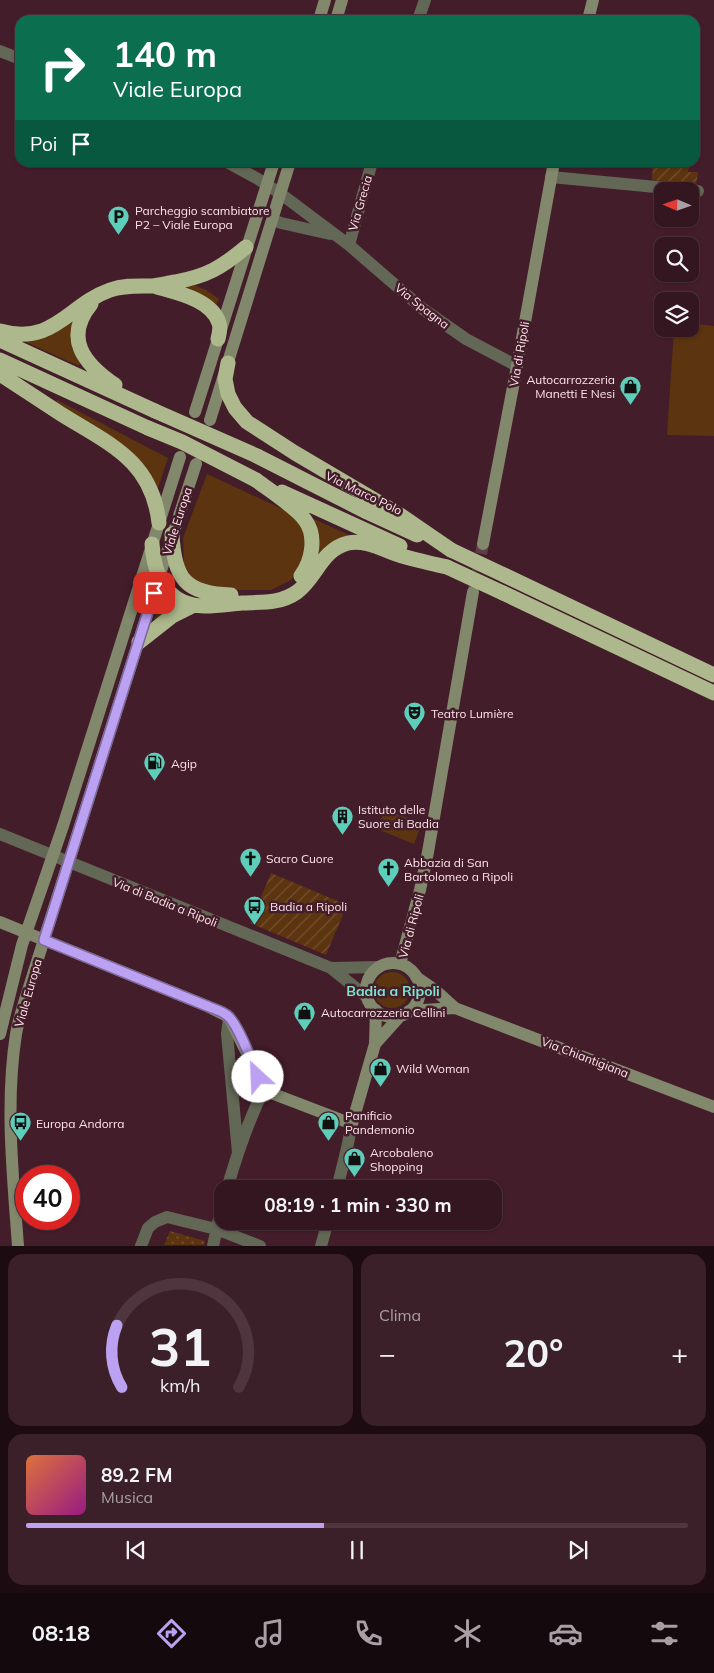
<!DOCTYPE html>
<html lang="it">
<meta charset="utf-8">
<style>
:root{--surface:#331620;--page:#3b1f29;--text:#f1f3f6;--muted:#a99fa5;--line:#4e353e;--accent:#bca0f2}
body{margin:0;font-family:Mulish,sans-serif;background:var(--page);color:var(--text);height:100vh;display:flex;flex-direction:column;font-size:19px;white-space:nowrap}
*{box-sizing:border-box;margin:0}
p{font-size:16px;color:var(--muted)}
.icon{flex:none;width:28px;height:28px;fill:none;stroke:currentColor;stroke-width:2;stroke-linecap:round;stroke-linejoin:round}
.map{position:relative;height:1246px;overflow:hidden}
.drawer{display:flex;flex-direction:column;gap:8px;padding:8px;background:#1c0c12;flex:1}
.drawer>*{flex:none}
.guide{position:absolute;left:15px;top:15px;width:685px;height:152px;border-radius:15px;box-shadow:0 1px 4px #0004,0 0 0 1px var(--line);background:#0b6e4f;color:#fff;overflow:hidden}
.needle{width:32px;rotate:272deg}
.buttons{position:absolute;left:654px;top:182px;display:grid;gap:10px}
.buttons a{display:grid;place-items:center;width:45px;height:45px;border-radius:10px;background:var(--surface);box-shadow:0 1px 4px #0004,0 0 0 1px var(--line);font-size:25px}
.speed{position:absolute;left:15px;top:1165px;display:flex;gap:10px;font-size:25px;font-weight:700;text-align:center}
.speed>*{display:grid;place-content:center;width:65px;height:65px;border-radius:50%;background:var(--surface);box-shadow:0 1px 4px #0004,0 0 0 1px var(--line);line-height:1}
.speed .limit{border:8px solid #d22;background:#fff;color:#111}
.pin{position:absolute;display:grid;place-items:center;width:42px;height:42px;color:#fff;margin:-21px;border-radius:10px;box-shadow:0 2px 8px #0006}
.me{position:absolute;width:55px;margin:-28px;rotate:335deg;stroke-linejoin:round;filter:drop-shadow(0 0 4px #0008)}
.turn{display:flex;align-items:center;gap:18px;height:105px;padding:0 15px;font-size:22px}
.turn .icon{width:65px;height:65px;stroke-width:2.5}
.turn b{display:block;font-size:35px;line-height:42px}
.then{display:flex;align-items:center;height:48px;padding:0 15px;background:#0003;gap:10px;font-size:19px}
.big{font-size:38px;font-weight:700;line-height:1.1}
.drawer .card{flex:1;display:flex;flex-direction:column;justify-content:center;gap:8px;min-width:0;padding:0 18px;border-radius:15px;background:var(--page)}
.drawer .dial{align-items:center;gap:0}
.dial svg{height:130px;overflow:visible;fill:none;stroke:var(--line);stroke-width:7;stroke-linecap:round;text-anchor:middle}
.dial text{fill:var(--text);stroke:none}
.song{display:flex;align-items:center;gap:15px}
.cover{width:60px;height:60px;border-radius:8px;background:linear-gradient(135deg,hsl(20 70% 55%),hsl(310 70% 35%))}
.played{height:5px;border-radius:2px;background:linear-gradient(90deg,var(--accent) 45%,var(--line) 45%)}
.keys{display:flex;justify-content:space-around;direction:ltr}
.heat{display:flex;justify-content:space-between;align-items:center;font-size:28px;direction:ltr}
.drawer .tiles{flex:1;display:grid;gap:8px;grid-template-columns:1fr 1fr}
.card:last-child{grid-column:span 2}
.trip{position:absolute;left:214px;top:1180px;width:288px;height:50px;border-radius:15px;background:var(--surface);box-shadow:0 1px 4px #0004,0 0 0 1px var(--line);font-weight:700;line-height:50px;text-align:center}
.menu{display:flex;height:80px;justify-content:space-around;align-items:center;background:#14090d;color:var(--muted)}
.menu .icon{width:35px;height:35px}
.menu .current{color:var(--accent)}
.menu b{font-size:22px;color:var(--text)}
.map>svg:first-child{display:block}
.grass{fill:#5c340f}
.park{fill:url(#park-dots)}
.garden{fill:url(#garden-furrows)}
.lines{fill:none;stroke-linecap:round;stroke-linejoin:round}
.secondary-tunnel{stroke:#603b48;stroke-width:12;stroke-dasharray:12 6;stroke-linecap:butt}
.street{stroke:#636755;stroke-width:12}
.secondary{stroke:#81886c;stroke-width:12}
.highway{stroke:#adb98c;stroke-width:15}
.highway-bridge{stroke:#adb98c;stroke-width:15}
.route-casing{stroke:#7a689d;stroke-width:12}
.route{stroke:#bca0f2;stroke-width:9}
.labels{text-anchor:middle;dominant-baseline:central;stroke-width:5;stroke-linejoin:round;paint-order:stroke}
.street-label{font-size:12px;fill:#fee3ea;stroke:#441d2b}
.poi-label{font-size:12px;fill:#fee3ea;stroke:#441d2b;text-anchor:start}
.neighbourhood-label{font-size:14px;font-weight:bold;fill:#7ee4cf;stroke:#441d2b}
</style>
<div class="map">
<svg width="714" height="1246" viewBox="0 0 714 1246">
<defs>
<pattern id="park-dots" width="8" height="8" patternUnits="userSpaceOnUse" patternTransform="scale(1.25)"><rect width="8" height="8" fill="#5c340f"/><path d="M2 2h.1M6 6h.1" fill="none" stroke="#745132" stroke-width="1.8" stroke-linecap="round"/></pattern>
<pattern id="garden-furrows" width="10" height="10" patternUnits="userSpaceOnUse" patternTransform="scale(1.25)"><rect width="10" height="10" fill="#5c340f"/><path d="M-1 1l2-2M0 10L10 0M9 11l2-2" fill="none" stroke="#745132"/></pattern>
</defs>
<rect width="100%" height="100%" fill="#441d2b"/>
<path class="grass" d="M194,285L206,290L219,299L214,310L181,288Z
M73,319L74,350L80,364L79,366L26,342L49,336Z
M690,323L714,326V436L667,435L674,329H690Z
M57,400L168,458L158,488L154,480L56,404Z
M207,474L293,514L303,525L306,538L300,568L291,580L271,590H214L202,586L191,576L184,565L183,538Z
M314,519L349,535C335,539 327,546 317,555Z
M163,593L181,606L152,627Z
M385,809L422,823L414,844L377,829Z
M374 990a18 18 0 1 1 36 0a18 18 0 1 1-36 0Z"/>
<path class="park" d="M170,1231L205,1241L204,1245H164Z"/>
<path class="garden" d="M653,163H690L688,172H698L696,185L652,180Z
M271,873L347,905L326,955L250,923Z"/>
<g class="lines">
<path class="secondary-tunnel" d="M474,589L483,544"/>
<path class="street" d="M418,20L425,0
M0,51L20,59
M227,162L258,179L281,194L349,245L423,309L466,339L517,366
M551,177L698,191
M273,220L281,223L330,234
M349,245L372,162
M0,834L331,968L367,997
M331,968L379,967
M229,1017L227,1034L238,1153
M227,1189C237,1154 249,1119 265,1087
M337,1189L347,1148L352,1124
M141,1246L148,1228L155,1222L167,1217L216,1229L260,1246
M213,1246L222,1205
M321,1246L328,1221"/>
<path class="secondary" d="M319,20L325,0
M336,20L342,0
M588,20L593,0
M195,412L274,162
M210,420L290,162
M483,544L517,366L554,162
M0,922L207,1006L229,1017L259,1077L271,1093L352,1124L375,1044L376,1010
M366 990a27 27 0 1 1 54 0a27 27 0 1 1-54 0Z
M400,964L420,890L428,852L473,592
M416,977L435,990L455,1008L714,1107
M409,1011L455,1008
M0,1034L22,945L63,826L180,457
M375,1044L401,1015
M18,1246C13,1176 5,1104 16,1034C20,1012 29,989 35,968L159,577L196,464"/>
<path class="highway" d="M157,287C178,293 212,300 219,323C221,328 219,334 218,339
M91,304C63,338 84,364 115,385
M0,331C54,346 68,305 110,290C124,285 138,286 152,286C160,285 168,283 175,282C207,276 221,268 246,247
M0,340L155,411
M0,360L148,428
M228,363L225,379L228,394L235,408L247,422L295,453L400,515L451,550
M0,374C20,387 41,401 61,414C109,444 152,460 159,523
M257,456L367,512L417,535
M256,480C269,490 297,508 305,520C317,536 312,561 301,576
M282,492L400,546
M172,534C174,578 185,594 231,595
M152,544C154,571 163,599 193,605C206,608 228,604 242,603C261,602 280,604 297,592C317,577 321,550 348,543C366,539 385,551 402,556C417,560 432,564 447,567
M504,575L714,675
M503,593L714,693
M139,642L172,616L194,605"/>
<path class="highway-bridge" d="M155,411L257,456
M148,428L182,442L256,480
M451,550L504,575
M447,567L503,593"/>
</g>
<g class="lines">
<defs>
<path id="route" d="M154,593L44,940L207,1006C214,1009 223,1011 228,1016C239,1026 252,1062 258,1077"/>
</defs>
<use href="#route" class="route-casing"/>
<use href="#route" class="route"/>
</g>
<defs>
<symbol id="parking-pin" viewBox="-11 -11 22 30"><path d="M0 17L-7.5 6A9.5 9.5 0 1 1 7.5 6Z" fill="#5dceb9" stroke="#441d2b"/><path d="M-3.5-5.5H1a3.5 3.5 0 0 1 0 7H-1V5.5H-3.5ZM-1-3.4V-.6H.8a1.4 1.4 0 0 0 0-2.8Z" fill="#111"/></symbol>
<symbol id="shop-pin" viewBox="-11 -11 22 30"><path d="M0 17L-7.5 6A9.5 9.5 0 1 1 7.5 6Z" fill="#5dceb9" stroke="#441d2b"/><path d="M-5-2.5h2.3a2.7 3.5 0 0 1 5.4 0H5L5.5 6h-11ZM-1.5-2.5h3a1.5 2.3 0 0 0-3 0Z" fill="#111"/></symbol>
<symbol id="theatre-pin" viewBox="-11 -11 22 30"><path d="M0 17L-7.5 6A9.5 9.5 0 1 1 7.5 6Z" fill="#5dceb9" stroke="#441d2b"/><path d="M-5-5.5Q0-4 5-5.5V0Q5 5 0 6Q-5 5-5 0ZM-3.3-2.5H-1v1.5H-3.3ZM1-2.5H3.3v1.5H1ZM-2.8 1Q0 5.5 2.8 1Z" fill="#111"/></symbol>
<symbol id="fuel-pin" viewBox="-11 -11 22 30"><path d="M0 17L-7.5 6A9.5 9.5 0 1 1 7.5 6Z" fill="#5dceb9" stroke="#441d2b"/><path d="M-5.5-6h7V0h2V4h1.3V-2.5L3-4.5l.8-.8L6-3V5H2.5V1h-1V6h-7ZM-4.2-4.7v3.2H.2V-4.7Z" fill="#111"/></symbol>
<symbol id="building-pin" viewBox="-11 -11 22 30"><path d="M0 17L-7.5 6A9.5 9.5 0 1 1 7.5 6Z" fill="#5dceb9" stroke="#441d2b"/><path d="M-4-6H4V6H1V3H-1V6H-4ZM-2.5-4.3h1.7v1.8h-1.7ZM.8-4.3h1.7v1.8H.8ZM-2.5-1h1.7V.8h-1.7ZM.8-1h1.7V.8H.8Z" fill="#111"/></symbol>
<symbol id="church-pin" viewBox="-11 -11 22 30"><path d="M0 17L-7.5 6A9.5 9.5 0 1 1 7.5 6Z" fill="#5dceb9" stroke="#441d2b"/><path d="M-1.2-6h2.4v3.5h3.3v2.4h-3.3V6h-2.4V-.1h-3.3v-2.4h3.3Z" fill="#111"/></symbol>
<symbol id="bus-pin" viewBox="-11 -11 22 30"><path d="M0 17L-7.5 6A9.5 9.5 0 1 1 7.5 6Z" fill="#5dceb9" stroke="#441d2b"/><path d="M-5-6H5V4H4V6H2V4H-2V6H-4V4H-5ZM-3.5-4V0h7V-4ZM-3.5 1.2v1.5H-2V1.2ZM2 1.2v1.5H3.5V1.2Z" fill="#111"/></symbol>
</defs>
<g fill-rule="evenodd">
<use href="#parking-pin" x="106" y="204" width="25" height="34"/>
<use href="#shop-pin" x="618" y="374" width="25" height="34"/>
<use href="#theatre-pin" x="402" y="700" width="25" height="34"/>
<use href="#fuel-pin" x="142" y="750" width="25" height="34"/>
<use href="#building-pin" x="330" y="804" width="25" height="34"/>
<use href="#church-pin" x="238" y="846" width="25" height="34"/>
<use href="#church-pin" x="376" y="856" width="25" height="34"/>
<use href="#bus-pin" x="242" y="894" width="25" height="34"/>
<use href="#shop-pin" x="292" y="1000" width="25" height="34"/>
<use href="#shop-pin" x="368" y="1056" width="25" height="34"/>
<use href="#shop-pin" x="316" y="1110" width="25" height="34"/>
<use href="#bus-pin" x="8" y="1110" width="25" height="34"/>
<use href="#shop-pin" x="342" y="1146" width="25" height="34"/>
</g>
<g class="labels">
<g class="street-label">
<text transform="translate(360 203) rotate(-74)">Via Grecia</text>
<text transform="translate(422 306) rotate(38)">Via Spagna</text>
<text transform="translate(519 354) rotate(-80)">Via di Ripoli</text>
<text transform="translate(364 493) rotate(26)">Via Marco Polo</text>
<text transform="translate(177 521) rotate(-72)">Viale Europa</text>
<text transform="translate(165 902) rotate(22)">Via di Badia a Ripoli</text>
<text transform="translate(411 926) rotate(-75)">Via di Ripoli</text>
<text transform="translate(28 993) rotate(-74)">Viale Europa</text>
<text transform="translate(585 1057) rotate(21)">Via Chiantigiana</text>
</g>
<g class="poi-label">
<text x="135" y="210">Parcheggio scambiatore<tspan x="135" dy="14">P2 – Viale Europa</tspan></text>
<text x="615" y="379" text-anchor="end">Autocarrozzeria<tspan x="615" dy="14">Manetti E Nesi</tspan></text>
<text x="431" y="713">Teatro Lumière</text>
<text x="171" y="763">Agip</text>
<text x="358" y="809">Istituto delle<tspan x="358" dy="14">Suore di Badia</tspan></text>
<text x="266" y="858">Sacro Cuore</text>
<text x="404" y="862">Abbazia di San<tspan x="404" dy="14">Bartolomeo a Ripoli</tspan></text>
<text x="270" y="906">Badia a Ripoli</text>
<text x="321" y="1012">Autocarrozzeria Cellini</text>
<text x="396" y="1068">Wild Woman</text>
<text x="345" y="1115">Panificio<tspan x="345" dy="14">Pandemonio</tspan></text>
<text x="36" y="1123">Europa Andorra</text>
<text x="370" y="1152">Arcobaleno<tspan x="370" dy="14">Shopping</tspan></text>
</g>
<g class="neighbourhood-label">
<text x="393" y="991">Badia a Ripoli</text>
</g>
</g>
</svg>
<div class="buttons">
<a><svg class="needle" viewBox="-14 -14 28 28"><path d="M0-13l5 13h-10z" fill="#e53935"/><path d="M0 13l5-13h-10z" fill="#a99fa5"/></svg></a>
<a><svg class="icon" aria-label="search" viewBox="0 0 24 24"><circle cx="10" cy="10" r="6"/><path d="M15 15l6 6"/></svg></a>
<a><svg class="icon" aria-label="layers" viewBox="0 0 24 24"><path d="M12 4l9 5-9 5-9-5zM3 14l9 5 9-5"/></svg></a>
</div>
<div class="speed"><div class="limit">40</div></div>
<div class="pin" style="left:154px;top:593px;background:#d93025"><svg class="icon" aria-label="arrive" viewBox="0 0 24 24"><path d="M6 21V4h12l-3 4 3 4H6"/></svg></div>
<svg class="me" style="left:258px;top:1077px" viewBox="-20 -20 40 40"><circle r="19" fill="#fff"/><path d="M0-13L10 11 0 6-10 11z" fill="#bca0f2"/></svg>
<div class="trip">08:19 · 1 min · 330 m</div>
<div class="guide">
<div class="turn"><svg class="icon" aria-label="right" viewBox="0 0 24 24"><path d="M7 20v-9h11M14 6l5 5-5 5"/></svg><div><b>140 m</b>Viale Europa</div></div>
<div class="then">Poi<svg class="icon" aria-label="arrive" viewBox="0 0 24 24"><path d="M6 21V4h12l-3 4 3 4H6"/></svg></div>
</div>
</div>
<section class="drawer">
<div class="tiles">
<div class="card dial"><svg viewBox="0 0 100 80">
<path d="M14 69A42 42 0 1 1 86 69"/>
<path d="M14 69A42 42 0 0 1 11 31" stroke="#bca0f2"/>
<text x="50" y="56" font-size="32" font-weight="700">31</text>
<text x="50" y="72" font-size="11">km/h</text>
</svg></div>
<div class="card"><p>Clima</p>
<div class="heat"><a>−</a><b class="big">20°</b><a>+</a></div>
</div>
<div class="card">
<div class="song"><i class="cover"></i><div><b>89.2 FM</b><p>Musica</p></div></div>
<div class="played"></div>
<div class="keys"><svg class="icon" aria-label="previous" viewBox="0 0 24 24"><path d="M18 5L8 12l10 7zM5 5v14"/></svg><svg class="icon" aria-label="pause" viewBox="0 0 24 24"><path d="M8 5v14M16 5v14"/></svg><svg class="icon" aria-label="next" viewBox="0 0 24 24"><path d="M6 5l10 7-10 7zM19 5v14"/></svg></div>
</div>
</div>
</section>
<nav class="menu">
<b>08:18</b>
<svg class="icon current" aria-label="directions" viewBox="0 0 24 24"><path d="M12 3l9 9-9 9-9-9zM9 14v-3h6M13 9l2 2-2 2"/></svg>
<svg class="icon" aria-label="music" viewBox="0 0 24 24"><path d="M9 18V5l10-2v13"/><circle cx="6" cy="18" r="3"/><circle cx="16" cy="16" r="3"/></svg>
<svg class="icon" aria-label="phone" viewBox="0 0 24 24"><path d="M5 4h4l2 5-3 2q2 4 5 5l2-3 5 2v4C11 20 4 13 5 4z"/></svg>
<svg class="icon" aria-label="climate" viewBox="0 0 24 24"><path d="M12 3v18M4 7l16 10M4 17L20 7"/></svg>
<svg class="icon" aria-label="car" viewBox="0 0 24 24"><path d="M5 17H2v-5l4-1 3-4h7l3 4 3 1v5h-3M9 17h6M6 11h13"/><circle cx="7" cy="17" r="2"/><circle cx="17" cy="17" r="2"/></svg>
<svg class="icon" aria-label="filters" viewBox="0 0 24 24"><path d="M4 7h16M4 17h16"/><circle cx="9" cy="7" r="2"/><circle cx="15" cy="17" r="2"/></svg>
</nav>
